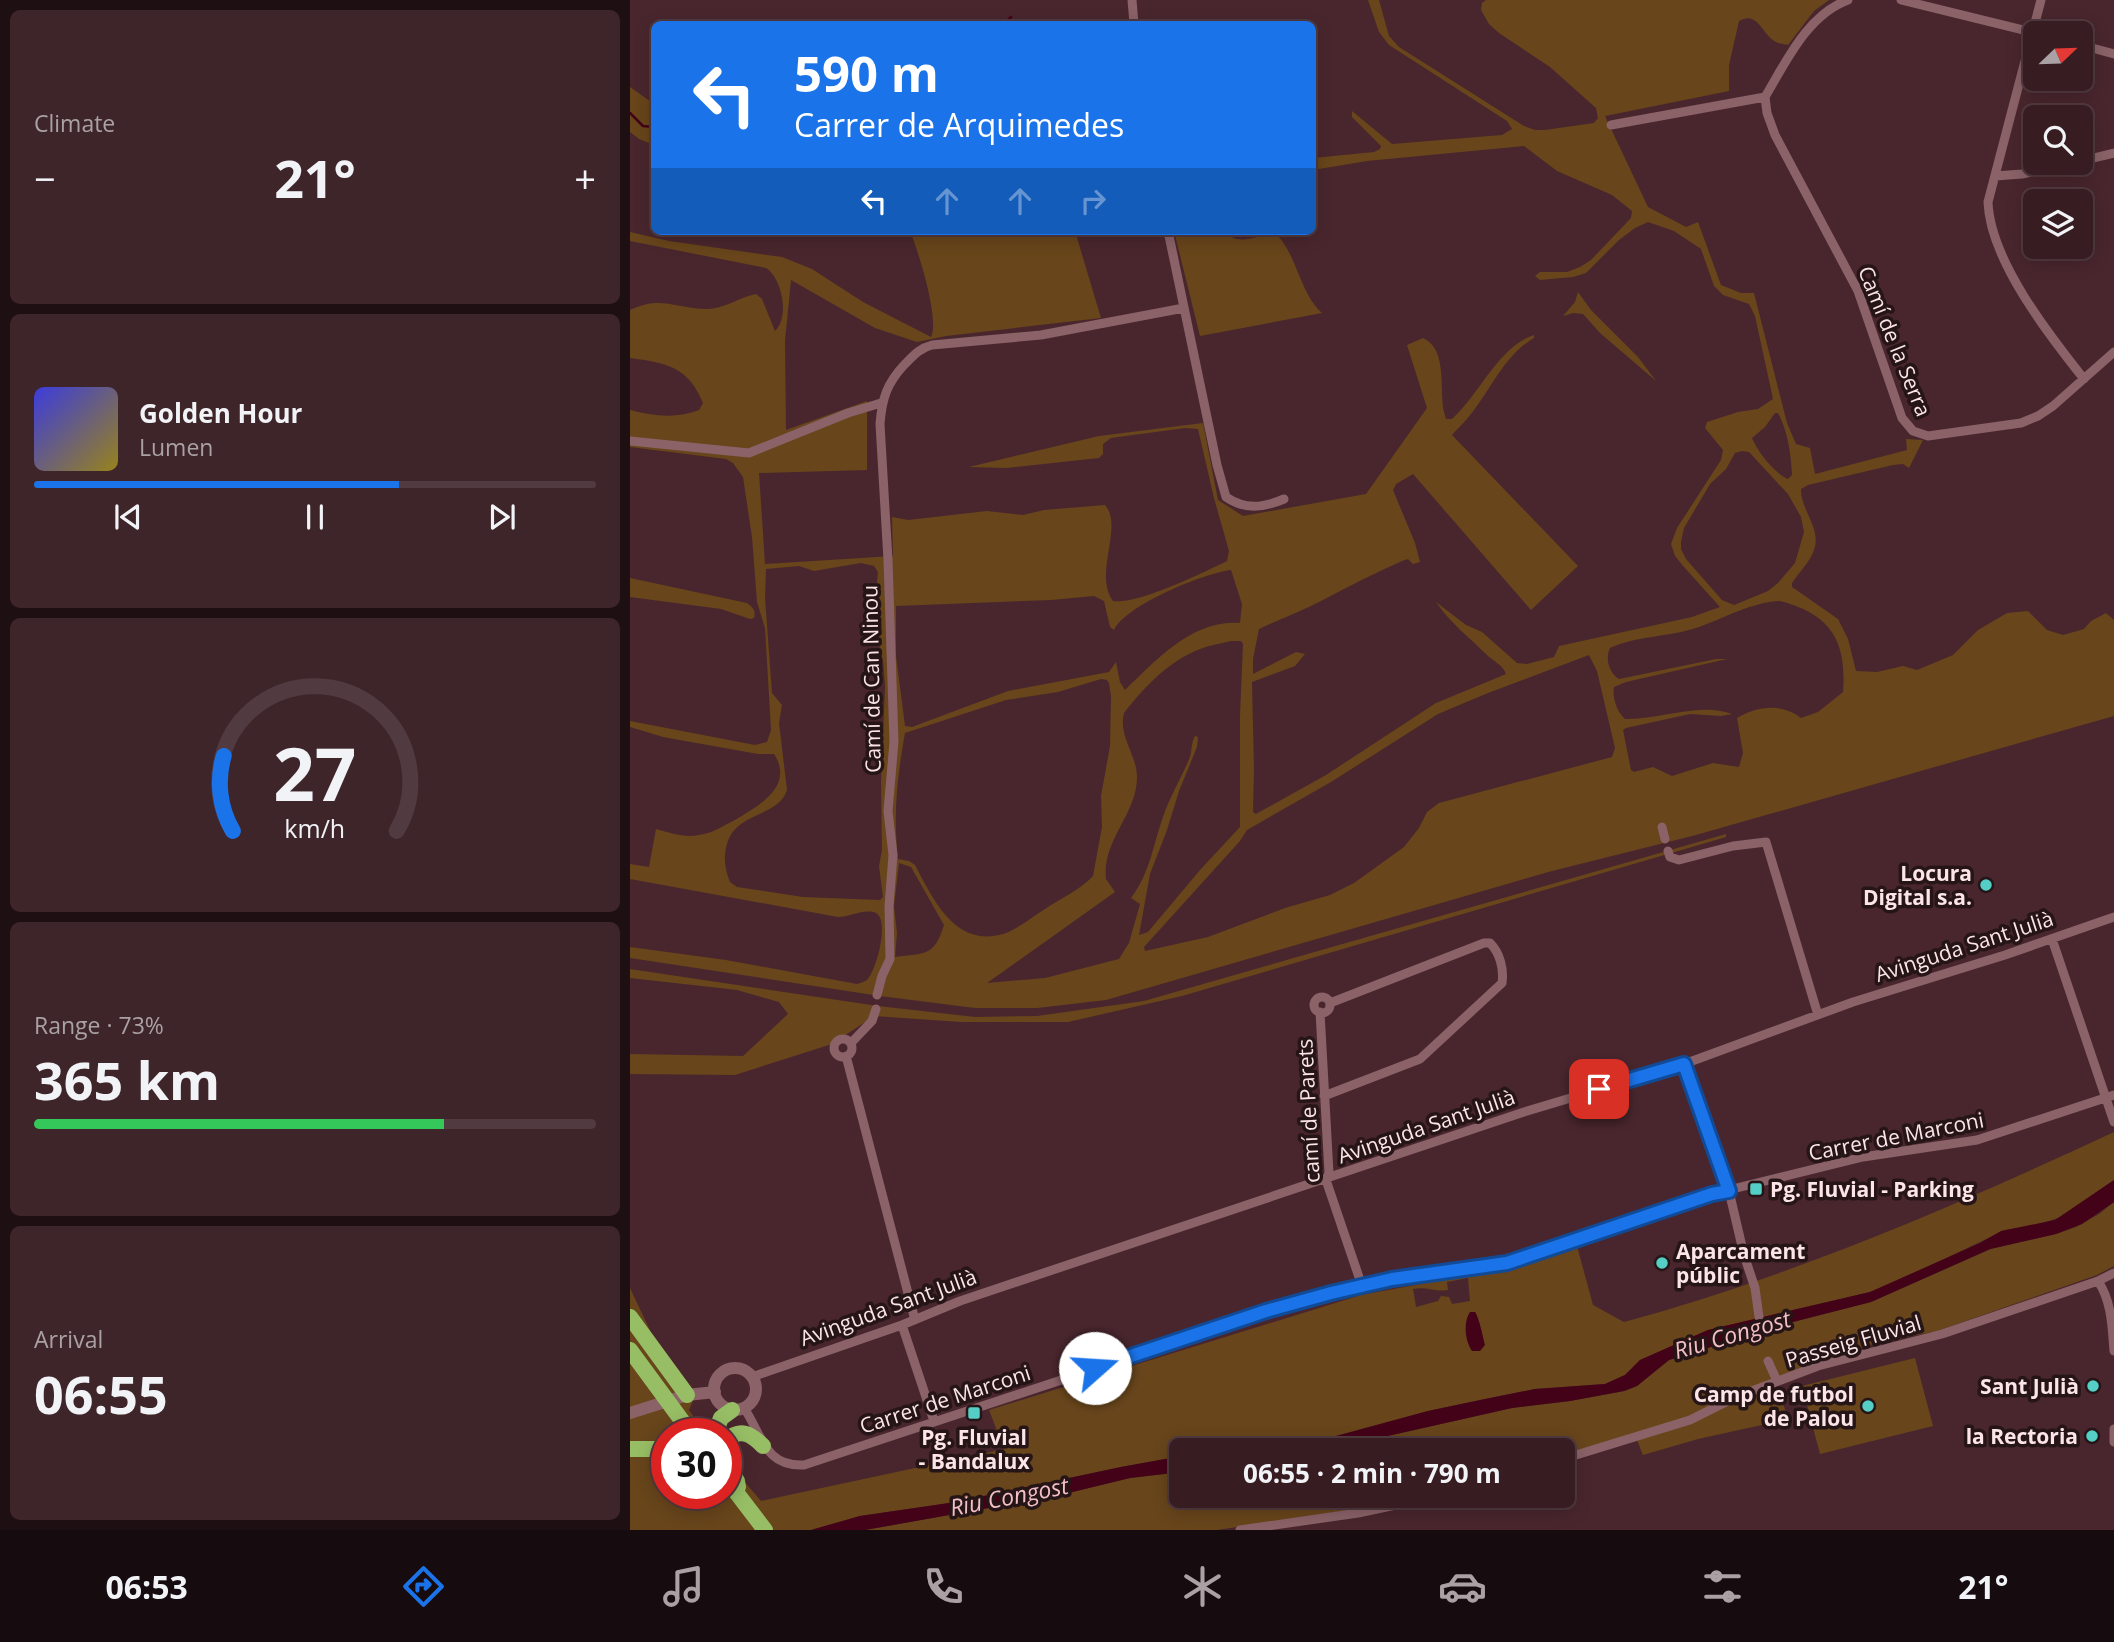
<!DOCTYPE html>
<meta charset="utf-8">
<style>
:root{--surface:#371c22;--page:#3e252a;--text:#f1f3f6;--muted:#aaa1a5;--line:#513a40;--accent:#1a73e8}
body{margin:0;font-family:"Open Sans",sans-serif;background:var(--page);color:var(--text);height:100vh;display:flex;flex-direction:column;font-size:26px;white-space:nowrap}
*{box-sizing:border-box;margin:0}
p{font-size:23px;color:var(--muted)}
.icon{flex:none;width:38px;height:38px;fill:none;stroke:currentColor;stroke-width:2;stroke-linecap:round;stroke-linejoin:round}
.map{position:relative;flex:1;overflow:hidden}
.side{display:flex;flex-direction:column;gap:10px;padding:10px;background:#1e0f13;width:630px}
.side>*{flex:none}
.top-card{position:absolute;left:21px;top:21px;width:665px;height:214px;border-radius:10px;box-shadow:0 4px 18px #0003,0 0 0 2px var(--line);background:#1a73e8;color:#fff;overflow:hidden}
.needle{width:46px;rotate:67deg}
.buttons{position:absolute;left:1393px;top:21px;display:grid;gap:14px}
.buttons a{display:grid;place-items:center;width:70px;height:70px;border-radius:10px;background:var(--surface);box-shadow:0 4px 18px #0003,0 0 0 2px var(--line);font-size:35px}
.speed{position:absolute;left:21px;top:1418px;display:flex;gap:14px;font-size:35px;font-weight:700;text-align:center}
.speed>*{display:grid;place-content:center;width:91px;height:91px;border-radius:50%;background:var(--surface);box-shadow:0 4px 18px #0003,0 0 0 2px var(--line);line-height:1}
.speed .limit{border:10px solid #d22;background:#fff;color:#111}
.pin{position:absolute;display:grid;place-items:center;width:60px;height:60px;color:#fff;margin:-30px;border-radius:14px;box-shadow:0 4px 10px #0006}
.me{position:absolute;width:77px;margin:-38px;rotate:71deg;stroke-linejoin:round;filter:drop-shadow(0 0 5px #0008)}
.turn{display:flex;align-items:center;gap:24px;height:147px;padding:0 28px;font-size:32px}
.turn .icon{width:91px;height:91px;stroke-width:2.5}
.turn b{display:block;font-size:49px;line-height:60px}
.lanes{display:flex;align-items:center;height:66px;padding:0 28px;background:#0003;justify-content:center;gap:35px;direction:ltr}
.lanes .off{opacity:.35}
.big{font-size:52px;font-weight:700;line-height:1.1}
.side .card{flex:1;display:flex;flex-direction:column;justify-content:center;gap:10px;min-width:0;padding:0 24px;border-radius:10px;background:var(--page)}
.side .dial{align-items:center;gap:0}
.dial svg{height:182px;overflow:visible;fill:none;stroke:var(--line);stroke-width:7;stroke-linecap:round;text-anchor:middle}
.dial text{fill:var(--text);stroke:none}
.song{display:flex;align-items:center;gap:21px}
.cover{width:84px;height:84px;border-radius:10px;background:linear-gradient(135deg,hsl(240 70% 55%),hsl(50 70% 35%))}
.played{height:7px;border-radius:4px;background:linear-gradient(90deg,var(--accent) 65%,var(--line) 65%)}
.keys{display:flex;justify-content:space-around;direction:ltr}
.heat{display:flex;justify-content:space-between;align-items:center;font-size:38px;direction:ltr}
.charge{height:10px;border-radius:5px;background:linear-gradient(90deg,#34c759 73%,var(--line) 0)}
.trip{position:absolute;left:539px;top:1438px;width:406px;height:70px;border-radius:10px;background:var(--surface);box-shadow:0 4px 18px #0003,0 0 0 2px var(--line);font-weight:700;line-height:70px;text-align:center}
.tabs{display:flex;height:112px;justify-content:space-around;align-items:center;background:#160b0e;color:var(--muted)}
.tabs .icon{width:49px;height:49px}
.tabs .active{color:var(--accent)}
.tabs b{font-size:32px;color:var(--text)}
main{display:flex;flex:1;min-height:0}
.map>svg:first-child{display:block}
.green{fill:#68451b;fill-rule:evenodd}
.water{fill:#440218}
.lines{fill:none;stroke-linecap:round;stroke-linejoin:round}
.stream{stroke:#440218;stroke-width:2.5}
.street{stroke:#8a6268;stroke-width:9}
.secondary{stroke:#8a6268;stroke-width:12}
.highway{stroke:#97be65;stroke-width:16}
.route-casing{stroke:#114b97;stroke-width:18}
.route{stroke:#1a73e8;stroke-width:12}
.poi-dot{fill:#55cec5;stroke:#251517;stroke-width:2.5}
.labels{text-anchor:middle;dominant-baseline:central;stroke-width:7;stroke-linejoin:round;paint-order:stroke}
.street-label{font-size:21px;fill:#fce4e7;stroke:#251517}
.poi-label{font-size:21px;font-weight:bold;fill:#fce4e7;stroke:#251517;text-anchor:end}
.water-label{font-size:23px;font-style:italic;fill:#f3bfc6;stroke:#251517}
</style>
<main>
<section class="side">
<div class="card"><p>Climate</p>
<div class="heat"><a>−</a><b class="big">21°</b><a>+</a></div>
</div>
<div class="card">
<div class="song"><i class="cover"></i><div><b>Golden Hour</b><p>Lumen</p></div></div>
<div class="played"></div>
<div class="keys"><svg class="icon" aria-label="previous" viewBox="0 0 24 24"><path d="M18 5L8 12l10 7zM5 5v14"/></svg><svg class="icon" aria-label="pause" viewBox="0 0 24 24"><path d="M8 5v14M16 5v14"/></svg><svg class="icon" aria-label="next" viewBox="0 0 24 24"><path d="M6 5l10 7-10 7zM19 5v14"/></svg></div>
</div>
<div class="card dial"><svg viewBox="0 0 100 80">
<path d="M14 69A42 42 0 1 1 86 69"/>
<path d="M14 69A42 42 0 0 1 10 36" stroke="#1a73e8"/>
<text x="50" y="56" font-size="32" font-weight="700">27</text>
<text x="50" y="72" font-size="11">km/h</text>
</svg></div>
<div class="card"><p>Range · 73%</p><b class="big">365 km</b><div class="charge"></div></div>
<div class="card"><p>Arrival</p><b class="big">06:55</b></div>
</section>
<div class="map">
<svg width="1484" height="1530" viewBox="0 0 1484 1530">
<rect width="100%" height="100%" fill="#49262d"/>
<path class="green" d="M738,0H749L759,36L769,47L894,126L905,130H915L964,123L968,118L966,108L920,67L869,33L859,24L851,10L852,3L856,0H1199L1184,11L1158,45C1157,45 1147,43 1146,42C1132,35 1128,10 1109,21L1099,65V91L975,116L1018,207L1056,227L1068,222L1091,285L1111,293H1124L1157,423L1166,444L1180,448L1185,474L1277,450L1276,439L1293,440L1279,468L1273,464L1263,465L1178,485L1171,489C1170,509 1192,529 1184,550C1180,562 1169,572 1162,583V587L1208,619L1218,639L1226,671L1247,672L1273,666L1287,670L1323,655L1348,630L1377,613L1398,611L1417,630L1433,635L1454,629L1461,621L1476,613L1484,620V716L1066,835L922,871L476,1000L407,1008H345L250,996L0,958V947L96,960L227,984C230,983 234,982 237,980C246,971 260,921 246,913C236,908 219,917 208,917L0,879V864L19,867L26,829C41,833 54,838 69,835C83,833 93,826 105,820C128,806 165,787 144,754H128L33,737L0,727V721L125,745L137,742L141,730L135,628L127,602L122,537L113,477L103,463L96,459L0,447V410C22,416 47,419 69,410L73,403C58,366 36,363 0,358V310C32,295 46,309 77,309C94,309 110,297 126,294L132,299L145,331C160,317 152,278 136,268L0,241V232L39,241L152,257L182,269L233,302L301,337C310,320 288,250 280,231H445L471,318L316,336L287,342L245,328L161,280L155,341L156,430L237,401V470L129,473L135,564L263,556L262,517L278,520L357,511L393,515L414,510L475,505C494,526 463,575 483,601C508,605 574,572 597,561L599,551L584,498L568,429L555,428L481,438L473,444V454L469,458L377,468L339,467L469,436L573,423L588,500L613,516L736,494L797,408L777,345L793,338C818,349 809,390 814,412L816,419H822C849,395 869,346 904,335V338C876,354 863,385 844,410C838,419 829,427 822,435L948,566L901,610L783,474L766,484L763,490L785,543L790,562L783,564L778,559L772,561C745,573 719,586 693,600C672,611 650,619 629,629L623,659V674L666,652L675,654L665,666L622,682L624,769L623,812L626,814L696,775L806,703L876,674C873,665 863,661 857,655C840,638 819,622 806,602L836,625L852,632L887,663L897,664L924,657L929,646L1062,617L1090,607L1054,567L1045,556L1041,544L1047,528L1091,460L1093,450L1075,428L1077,422L1108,412L1128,409L1143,399L1125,316L1119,304L1093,295L1084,286L1071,249L1044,231L1018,222L1005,228L989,240L956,273L943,277L910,280L905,276L910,272H937L950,267L961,260L1001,218L1002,211L982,195L927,171L894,146L737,161L683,170V158L744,152L750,149L751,146L722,117V111L762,144L872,135L882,129L877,121L759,45L749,32ZM1145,413H1148C1158,431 1161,455 1162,475L1158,479C1145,474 1127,451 1122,438L1135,427ZM1112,451L1119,452L1158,494L1171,517L1174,532L1165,563L1148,583L1138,591L1104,605L1092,600L1056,559L1051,549V542L1054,528L1080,484L1096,469L1105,453ZM231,563L244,566L248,572L243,618L253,661L255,687L251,782L252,850L249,866L253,897L250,900L173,897L107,887L100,882C95,870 93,857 97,844C106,811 148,818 157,790L149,723L152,705L142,693L135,598L136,569L169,566L184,571ZM601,570L612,604L610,623C563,619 526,660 495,690L490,682L486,662L479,672L378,691L282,727L275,726L266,656V606L421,600L464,596L474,601L480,627L484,630C496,605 574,573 601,570ZM1150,601C1200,614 1217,640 1213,692L1188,712L1171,718C1152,703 1127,706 1107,718L1113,753L1109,767L1083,763L1042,776L1023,767L1004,772L1001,770L993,730L996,728L1060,714L1091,716L1102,714C1068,702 1031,720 995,719C987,712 982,698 984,687L996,682L1097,659H1086L989,679C979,672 975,660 980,648C1006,636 1038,637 1066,628C1093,619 1121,602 1150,601ZM601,641H611L613,644L610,716V827L570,870L518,932L509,935L520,874L537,830L549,791L567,747L568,737L565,736C561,743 562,750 560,757C552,777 540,796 533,817C523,845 520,873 501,898L510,904L499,943L489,959L415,978L357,983L485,892L476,879C472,839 507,815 507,777C507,755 488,736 494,713C517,684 542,657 579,646C586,644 594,643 601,641ZM959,655L967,671L985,748L982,757L809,803L797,812L789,828L774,847L724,883L700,895L655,908L578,937L515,951L514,947L610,841L617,830L701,782L808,714L858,693ZM471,679L477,680L479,683L481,696L480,746L471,796L472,827L463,876C450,890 431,898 415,909C402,917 388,929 373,934C325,948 303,899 285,865L279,861L268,859C263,812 267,779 275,733L376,700L428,692ZM269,863L281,867L314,925C304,957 295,953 265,957L267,933L264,906Z
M0,87L24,104V145L9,139L0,132Z
M544,231H594C608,248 628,234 646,234C667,254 669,292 692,313L570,336Z
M948,292L961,310L1008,357L1026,381L970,333L953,314L943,313L933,316L945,302Z
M0,578L117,603C123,607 126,611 124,618L120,619L91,609L0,597Z
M1096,834V837L552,996L438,1022H331L244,1016L202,1044L105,1075L0,1074V1054L113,1056L158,1014L149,1002L107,990L0,978V969L248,1006L345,1017L407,1016L514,1001Z
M1484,1132V1180L1431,1217L1406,1225L1375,1230L1279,1276L1240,1292L1078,1330L1010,1360L995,1375L975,1384L905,1389L855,1399L798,1411L651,1451H551V1458L535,1459L491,1467L326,1502L230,1516L181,1530H0V1288L26,1343L59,1389L63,1401L59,1410L75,1433H37V1493H96V1460L131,1501L374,1449L359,1410L731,1295L883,1267L947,1246L963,1305L994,1322C1163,1276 1325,1206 1484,1132ZM838,1278L840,1301L822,1304L819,1297L811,1296L808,1301L786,1307L783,1289C796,1286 805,1292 818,1290L817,1282Z
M1484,1202V1266L1467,1275L1307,1331L1246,1343L1143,1379L1159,1419L1068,1439L1013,1455L1005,1435L933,1456V1451H691L882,1408L940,1401L994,1391L1007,1386L1039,1360L1155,1324L1241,1302L1361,1249L1426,1234L1446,1227L1469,1214Z
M1285,1358L1303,1426L1190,1454L1172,1386Z
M551,1472V1496H790L740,1507L587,1530H235L426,1496L500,1478Z"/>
<path class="water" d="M1484,1180V1202L1452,1224L1426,1234L1360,1249L1241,1302L1155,1324L1039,1360L1007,1386L994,1391L940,1401L882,1408L691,1451H651L798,1411L855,1399L905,1389L975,1384L995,1375L1010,1360L1078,1330L1240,1292L1350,1243L1371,1231L1425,1220Z
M840,1312H845C849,1317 853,1337 855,1345L850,1351H842C835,1341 833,1322 840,1312Z
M551,1458V1472L500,1478L426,1496L235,1530H181L230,1516L326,1502L491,1467L535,1459Z"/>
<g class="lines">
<path class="stream" d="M374,24L381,17
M0,113L13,126L24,127"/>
<path class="street" d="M502,0L504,24
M1271,0L1405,33
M1411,0L1358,202C1360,260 1419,335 1454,379
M1451,45L1484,54
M1135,97L1137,113L1145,135L1228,291L1272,418L1283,431L1298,436L1391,423L1408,416L1423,406L1484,352
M1135,97C1156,62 1177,15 1218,0
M981,125L1135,97
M1451,161L1484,153
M1365,176L1392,174L1442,163
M538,231L587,465L596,497C615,510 633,508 654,499
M0,441L119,453L218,413L251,403
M1032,827L1035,839
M1038,851L1040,857L1049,860L1103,846L1136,842L1188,1015
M1422,939L1484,1122
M247,995L252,976L260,959L259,906L263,855L258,811L264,742L258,560L250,424C252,398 257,383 275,364C284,355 290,348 302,345L411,335L554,308
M684 1005a8 8 0 1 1 16 0a8 8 0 1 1-16 0Z
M690,1012L699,1173L696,1180L732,1286
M204 1048a9 9 0 1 1 18 0a9 9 0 1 1-18 0Z
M221,1043L242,1021L246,1009
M216,1056L285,1320
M1054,1064L1099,1191L1114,1255L1125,1288L1129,1317
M694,1096L790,1059L872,983C874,969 870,953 860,943H854L700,1003
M1468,1281C1482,1302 1482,1327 1484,1351
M272,1325L304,1421
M1138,1361L1147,1381
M122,1377L272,1325L330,1301L894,1112L1054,1064L1223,1002L1375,955L1484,917
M114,1408C132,1434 134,1467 174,1465L670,1301L762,1279L877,1263L1082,1194L1233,1157L1347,1140L1484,1095
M1484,1429V1442
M933,1459L1060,1420L1106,1397L1188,1366L1312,1334L1468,1281L1484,1273
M610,1530L728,1513L808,1496"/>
<path class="secondary" d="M84 1389a21 21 0 1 1 42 0a21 21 0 1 1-42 0Z
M0,1413L57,1395L85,1392"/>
<path class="highway" d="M0,1317L57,1395
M0,1350L61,1433
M85,1433L91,1418L102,1410
M96,1441C110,1427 121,1434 133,1446
M0,1449H37
M96,1462L107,1481L108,1487
M96,1479L135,1530"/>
</g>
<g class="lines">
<defs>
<path id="route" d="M465,1368L636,1311L701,1293L762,1279L877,1263L1082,1194L1099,1191L1054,1064L969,1089"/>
</defs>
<use href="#route" class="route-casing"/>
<use href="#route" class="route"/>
</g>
<g class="poi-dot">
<circle cx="1356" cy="885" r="7"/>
<rect x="1119" y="1182" width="14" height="14" rx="3.5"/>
<circle cx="1032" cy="1263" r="7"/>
<circle cx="1463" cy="1386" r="7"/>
<circle cx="1238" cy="1406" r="7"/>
<rect x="337" y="1406" width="14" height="14" rx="3.5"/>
<circle cx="1462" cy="1436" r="7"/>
</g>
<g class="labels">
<g class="street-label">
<text transform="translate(1265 341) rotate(68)">Camí de la Serra</text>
<text transform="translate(241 679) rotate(-91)">Camí de Can Ninou</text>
<text transform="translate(1334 946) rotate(-18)">Avinguda Sant Julià</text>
<text transform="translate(678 1111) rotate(-93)">camí de Parets</text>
<text transform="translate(796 1126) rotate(-19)">Avinguda Sant Julià</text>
<text transform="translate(1266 1136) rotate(-11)">Carrer de Marconi</text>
<text transform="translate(258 1307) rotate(-20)">Avinguda Sant Julià</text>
<text transform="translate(1223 1341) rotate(-16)">Passeig Fluvial</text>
<text transform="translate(315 1399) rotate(-18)">Carrer de Marconi</text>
</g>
<g class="poi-label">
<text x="1342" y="873">Locura<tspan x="1342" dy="24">Digital s.a.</tspan></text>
<text x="1140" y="1189" text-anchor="start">Pg. Fluvial - Parking</text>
<text x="1046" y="1251" text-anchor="start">Aparcament<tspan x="1046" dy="24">públic</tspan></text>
<text x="1449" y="1386">Sant Julià</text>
<text x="1224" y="1394">Camp de futbol<tspan x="1224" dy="24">de Palou</tspan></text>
<text x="1448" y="1436">la Rectoria</text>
<text x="344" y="1437" text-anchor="middle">Pg. Fluvial<tspan x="344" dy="24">- Bandalux</tspan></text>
</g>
<g class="water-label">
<text transform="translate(1102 1334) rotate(-16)">Riu Congost</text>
<text transform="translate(379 1496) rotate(-11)">Riu Congost</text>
</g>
</g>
</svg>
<div class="buttons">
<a><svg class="needle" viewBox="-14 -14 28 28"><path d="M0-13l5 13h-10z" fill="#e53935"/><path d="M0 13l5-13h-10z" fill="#aaa1a5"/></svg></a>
<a><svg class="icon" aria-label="search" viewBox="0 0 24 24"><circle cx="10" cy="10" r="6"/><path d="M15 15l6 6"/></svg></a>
<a><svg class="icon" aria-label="layers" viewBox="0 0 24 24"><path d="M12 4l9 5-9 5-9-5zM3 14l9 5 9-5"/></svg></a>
</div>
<div class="speed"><div class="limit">30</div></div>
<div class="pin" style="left:969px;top:1089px;background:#d93025"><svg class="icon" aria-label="arrive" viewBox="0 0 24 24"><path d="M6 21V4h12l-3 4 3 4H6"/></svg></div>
<svg class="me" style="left:465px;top:1368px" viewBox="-20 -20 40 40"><circle r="19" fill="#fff"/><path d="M0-13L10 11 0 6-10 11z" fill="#1a73e8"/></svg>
<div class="trip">06:55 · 2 min · 790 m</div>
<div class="top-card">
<div class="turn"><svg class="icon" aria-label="left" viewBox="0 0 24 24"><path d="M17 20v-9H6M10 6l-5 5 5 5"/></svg><div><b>590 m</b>Carrer de Arquimedes</div></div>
<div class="lanes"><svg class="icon" aria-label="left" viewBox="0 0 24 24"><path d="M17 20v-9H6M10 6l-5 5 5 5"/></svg><svg class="icon off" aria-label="ahead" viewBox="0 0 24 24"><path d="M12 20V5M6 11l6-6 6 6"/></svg><svg class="icon off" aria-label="ahead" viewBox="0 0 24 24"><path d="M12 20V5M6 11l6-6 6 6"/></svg><svg class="icon off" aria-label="right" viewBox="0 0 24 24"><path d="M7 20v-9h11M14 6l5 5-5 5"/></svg></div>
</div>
</div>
</main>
<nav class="tabs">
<b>06:53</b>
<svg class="icon active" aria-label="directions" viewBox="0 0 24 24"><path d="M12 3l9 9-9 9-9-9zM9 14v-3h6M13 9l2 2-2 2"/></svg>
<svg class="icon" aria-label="music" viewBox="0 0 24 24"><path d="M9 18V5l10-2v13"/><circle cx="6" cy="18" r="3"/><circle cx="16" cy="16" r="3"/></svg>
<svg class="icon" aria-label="phone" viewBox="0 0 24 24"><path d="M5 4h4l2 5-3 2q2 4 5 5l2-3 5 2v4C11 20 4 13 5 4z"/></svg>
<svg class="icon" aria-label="climate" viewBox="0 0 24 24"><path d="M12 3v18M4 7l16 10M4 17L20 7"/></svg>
<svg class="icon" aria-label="car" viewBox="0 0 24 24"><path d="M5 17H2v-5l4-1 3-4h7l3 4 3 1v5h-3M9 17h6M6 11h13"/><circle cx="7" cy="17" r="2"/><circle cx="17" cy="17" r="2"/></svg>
<svg class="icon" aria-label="filters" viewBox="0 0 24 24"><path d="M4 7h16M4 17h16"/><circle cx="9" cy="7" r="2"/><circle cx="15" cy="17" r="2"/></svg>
<b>21°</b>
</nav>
